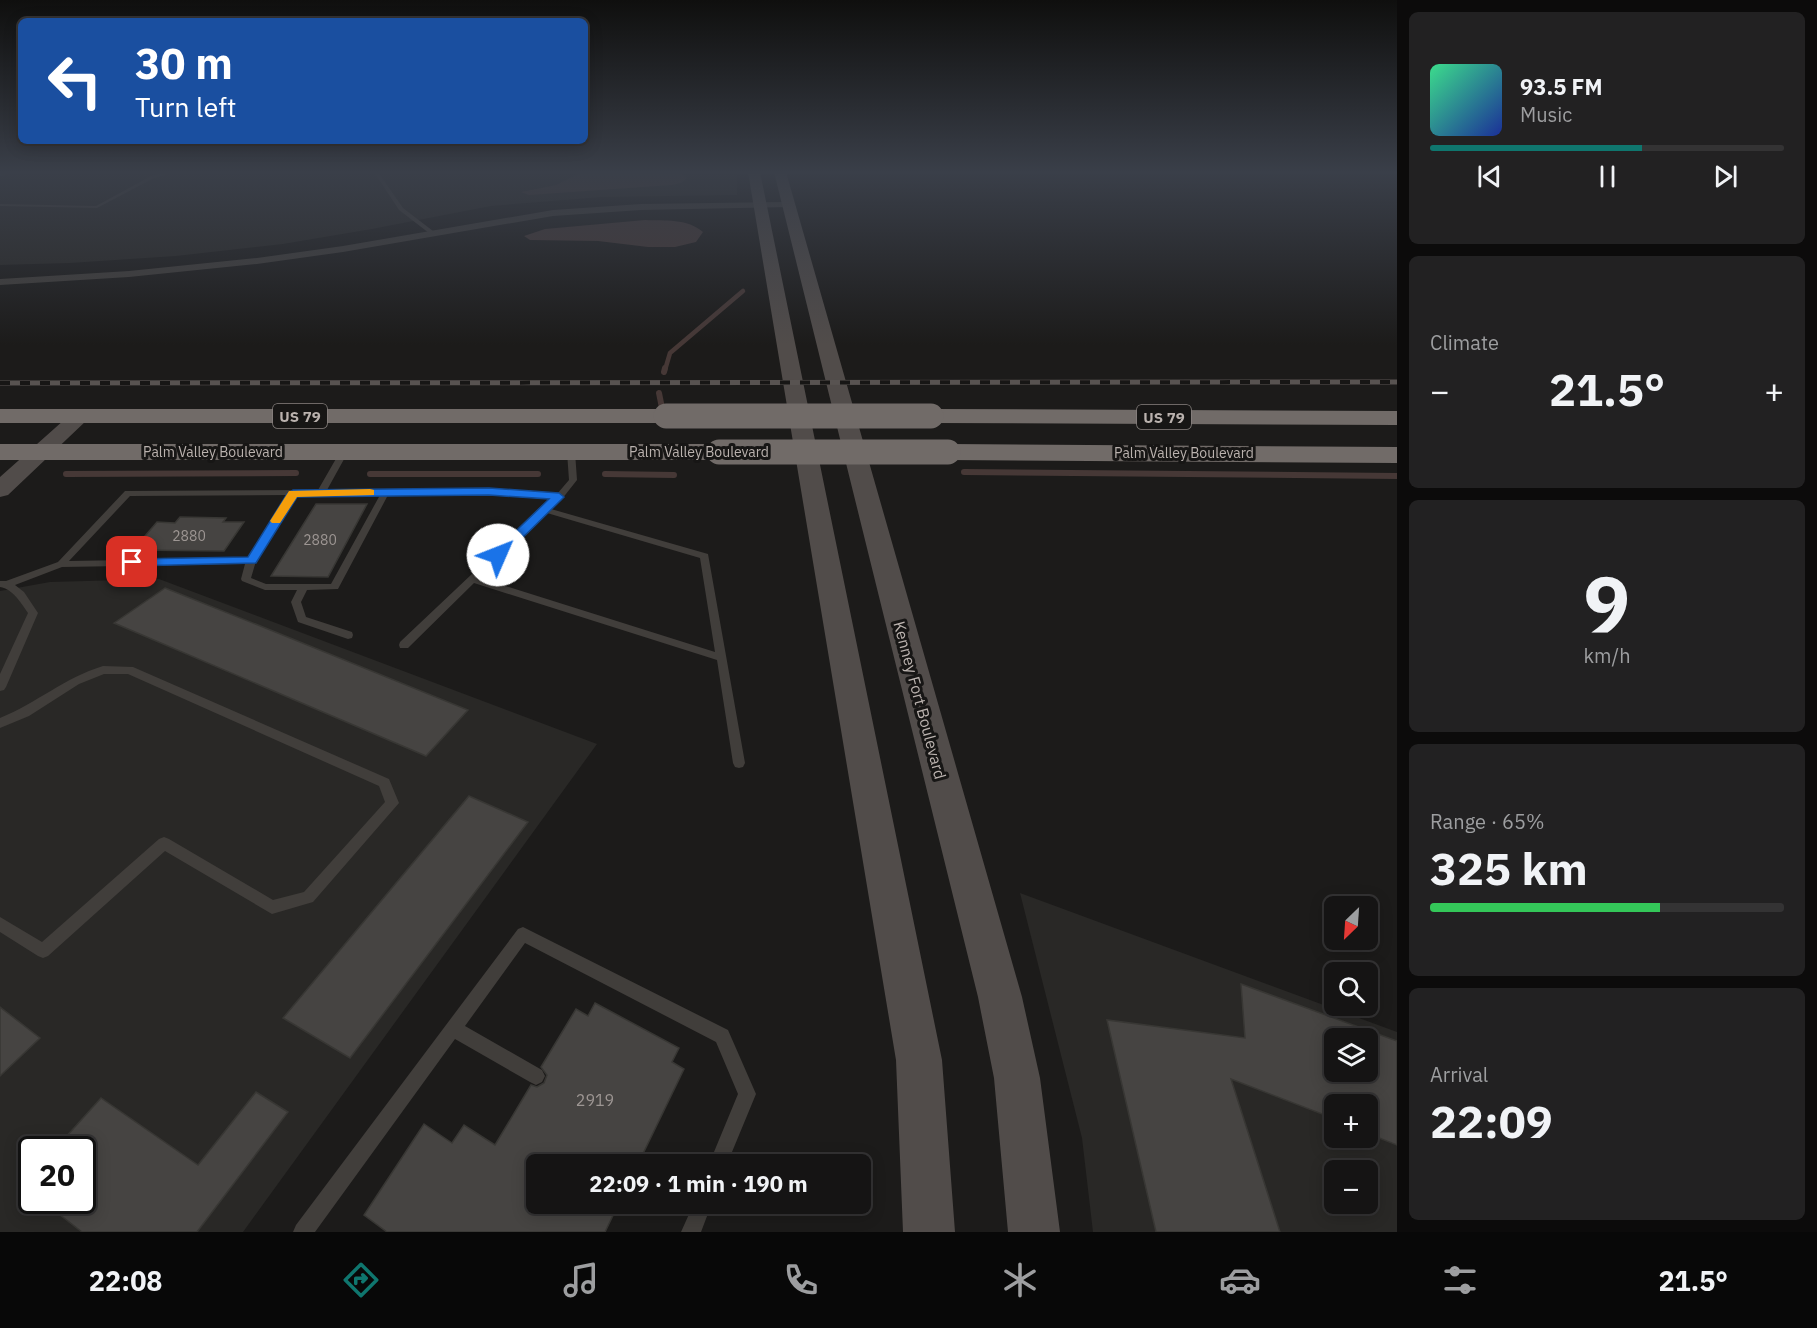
<!DOCTYPE html>
<meta charset="utf-8">
<style>
:root{--surface:#151414;--page:#222122;--text:#f1f3f6;--muted:#9d9ea0;--line:#343334;--accent:#0f766e}
body{margin:0;font-family:"IBM Plex Sans",sans-serif;background:var(--page);color:var(--text);height:100vh;display:flex;flex-direction:column;font-size:22px;white-space:nowrap}
*{box-sizing:border-box;margin:0}
p{font-size:20px;color:var(--muted)}
.icon{flex:none;width:33px;height:33px;fill:none;stroke:currentColor;stroke-width:2;stroke-linecap:round;stroke-linejoin:round}
.map{position:relative;flex:1;overflow:hidden}
.sheet{display:flex;flex-direction:column;gap:12px;padding:12px;background:#0c0b0b;width:420px}
.sheet>*{flex:none}
.guide{position:absolute;left:18px;top:18px;width:570px;height:126px;border-radius:9px;box-shadow:0 3px 15px #0003,0 0 0 2px var(--line);background:#1a4fa0;color:#fff;overflow:hidden}
.needle{width:39px;rotate:205deg}
.buttons{position:absolute;left:1324px;top:896px;display:grid;gap:12px}
.buttons a{display:grid;place-items:center;width:54px;height:54px;border-radius:9px;background:var(--surface);box-shadow:0 3px 15px #0003,0 0 0 2px var(--line);font-size:30px}
.speed{position:absolute;left:18px;top:1136px;display:flex;gap:12px;font-size:30px;font-weight:700;text-align:center}
.speed>*{display:grid;place-content:center;width:78px;height:78px;border-radius:50%;background:var(--surface);box-shadow:0 3px 15px #0003,0 0 0 2px var(--line);line-height:1}
.speed .limit{border:3px solid #111;border-radius:9px;background:#fff;color:#111}
.pin{position:absolute;display:grid;place-items:center;width:51px;height:51px;color:#fff;margin:-26px;border-radius:12px;box-shadow:0 3px 9px #0006}
.me{position:absolute;width:66px;margin:-33px;rotate:46deg;stroke-linejoin:round;filter:drop-shadow(0 0 4px #0008)}
.turn{display:flex;align-items:center;gap:21px;height:126px;padding:0 18px;font-size:27px}
.turn .icon{width:78px;height:78px;stroke-width:2.5}
.turn b{display:block;font-size:42px;line-height:51px}
.big{font-size:45px;font-weight:800;line-height:1.1}
.sheet .card{flex:1;display:flex;flex-direction:column;justify-content:center;gap:9px;min-width:0;padding:0 21px;border-radius:9px;background:var(--page)}
.sheet .dial{align-items:center;gap:0}
.dial b{font-size:78px;line-height:1}
.song{display:flex;align-items:center;gap:18px}
.cover{width:72px;height:72px;border-radius:9px;background:linear-gradient(135deg,hsl(150 70% 55%),hsl(230 70% 35%))}
.played{height:6px;border-radius:3px;background:linear-gradient(90deg,var(--accent) 60%,var(--line) 60%)}
.keys{display:flex;justify-content:space-around;direction:ltr}
.heat{display:flex;justify-content:space-between;align-items:center;font-size:33px;direction:ltr}
.charge{height:9px;border-radius:4px;background:linear-gradient(90deg,#34c759 65%,var(--line) 0)}
.trip{position:absolute;left:526px;top:1154px;width:345px;height:60px;border-radius:9px;background:var(--surface);box-shadow:0 3px 15px #0003,0 0 0 2px var(--line);font-weight:800;line-height:60px;text-align:center}
.menu{display:flex;height:96px;justify-content:space-around;align-items:center;background:#080808;color:var(--muted)}
.menu .icon{width:42px;height:42px}
.menu .active{color:var(--accent)}
.menu b{font-size:27px;color:var(--text)}
main{display:flex;flex:1;min-height:0}
.map>svg:first-child{display:block}
.built{fill:#292826;fill-rule:evenodd}
.water{fill:#463836}
.lines{fill:none;stroke-linecap:round;stroke-linejoin:round}
.stream-far1{stroke:#463836;stroke-width:4.5}
.stream{stroke:#463836;stroke-width:6}
.building{fill:#464442;stroke:#383734;stroke-width:1.5;fill-rule:evenodd}
.path{stroke:#484441;stroke-width:1.5;stroke-dasharray:1.5 2;stroke-linecap:butt}
.lane{fill:#413e3b;fill-rule:evenodd}
.street{fill:#413e3b;fill-rule:evenodd}
.secondary{fill:#514c4a;fill-rule:evenodd}
.highway{fill:#716b68;fill-rule:evenodd}
.rail-casing{stroke:#585351;stroke-width:5}
.rail{stroke:#171615;stroke-width:4;stroke-dasharray:10;stroke-linecap:butt}
.highway-bridge{stroke:#716b68;stroke-width:25}
.route{fill:#1a73e8;stroke:#114b97;stroke-width:1.5}
.slow{fill:#f59e0b}
.labels{text-anchor:middle;dominant-baseline:central;stroke-width:6;stroke-linejoin:round;paint-order:stroke}
.far-street-label{font-size:14px;fill:#bab2ae;stroke:#171615}
.number-label{font-size:14px;fill:#9d9693}
.shield{fill:#171615;stroke:#898380;stroke-width:1.5}
.shield-label{font-size:15px;font-weight:bold;fill:#bab2ae}
.street-label{font-size:16px;fill:#bab2ae;stroke:#171615}
.near-number-label{font-size:16px;fill:#9d9693}
</style>
<main>
<div class="map">
<svg width="1397" height="1232" viewBox="0 0 1397 1232">
<rect width="100%" height="100%" fill="#1c1b1a"/>
<path class="built" d="M0,172H737V195L602,197L491,206L372,229L283,244L176,256L70,263L0,265Z
M159,579L597,744L243,1232H0V591L50,582ZM32,1149H82V1200H32Z
M1020,893L1397,1032V1232H1093L1082,1138ZM1335,1038H1368V1071H1335ZM1335,1104H1368V1137H1335ZM1335,1170H1368V1203H1335Z"/>
<path class="water" d="M582,172H680L687,178L681,183L672,185L529,195L521,192L556,185Z
M645,220C666,221 686,218 703,232L696,242L675,247H648L598,241L530,240L524,236L545,229Z"/>
<g class="lines">
<path class="stream-far1" d="M665,370L670,353L743,291"/>
<path class="stream" d="M664,372L665,368
M659,393L662,408
M964,472L1397,476
M66,474L296,473
M370,474H538
M605,474L674,475"/>
</g>
<path class="building" d="M316,504H367L328,577L271,576Z
M180,517L226,518L223,522H244L224,551L133,550L157,522L175,523Z
M165,588L258,625L468,710L426,756L114,623Z
M469,796L528,822L350,1058L283,1018Z
M1241,984L1397,1041V1145L1374,1136L1369,1104H1335V1119L1231,1079L1280,1232H1156L1107,1020L1245,1038ZM1335,1038H1368V1071H1335Z
M595,1003L679,1048L672,1062L684,1069L638,1164H537V1203H619L605,1232H387L364,1215L424,1124L452,1143L464,1125L495,1145L531,1085L537,1087L544,1083L547,1075L541,1067L576,1009L588,1016Z
M0,1007L40,1038L0,1076Z
M256,1092L288,1112L197,1232H82L41,1200H82V1149H55L101,1098L198,1165Z"/>
<g class="lines">
<path class="path" d="M242,172V176"/>
<path class="lane" d="M7,172H19L0,176V174Z
M167,172H176L154,178L97,208L0,206V204L96,206L151,176Z
M374,172H378L403,208L433,231V233H429L399,210Z
M341,450H347L348,452L327,490L489,489L557,494L569,480L567,452L571,450L575,452L577,480L562,499L559,500L489,495H388L338,589L307,590L301,602L306,617L352,632L353,635L352,638L348,639L298,622L291,602L297,590H265L242,581L241,579L245,564L62,567L15,585L24,592L38,613L6,687L4,690L0,691V674L28,613C21,603 13,589 0,587V581H6L58,562L125,491L318,490ZM288,495L248,558L69,561L130,496ZM297,495H380L331,584H266L251,578L256,561Z
M550,502L554,505L551,509L708,554L745,763L743,767L739,768L735,767L733,763L717,660L474,583L408,648H400L399,645L400,642L547,503ZM547,513L700,558L715,652L480,578Z
M103,666L133,667L389,779L399,803L313,902L272,914L165,851L48,956L43,958L38,956L0,932V917L42,942L159,839L164,837L169,839L273,900L304,892L385,802L379,786L128,674H104L79,684L29,716L0,728V718C37,703 64,678 103,666Z
M523,927L728,1030L756,1094L727,1164H709L738,1094L716,1042L525,943L465,1026L542,1070L545,1076L542,1082L536,1085L530,1082L455,1039L315,1232H293L296,1225L518,929Z
M694,1203H712L701,1232H681Z"/>
<path class="street" d="M788,202L791,203V207L641,210L553,216L343,252L257,264L129,277L0,285V279L129,271L257,258L343,246L553,210L641,204Z"/>
<path class="secondary" d="M748,172H760L942,1060L955,1232H903L896,1060Z
M774,172H786L1022,997L1040,1078L1060,1232H1008L994,1078L978,997Z
M80,410L87,412L90,416L87,420L8,495L0,497V477L73,412Z"/>
<path class="highway" d="M0,409H666L675,411L678,416L675,421L666,423H0Z
M931,409L1397,411V425L931,423L922,421L919,416L922,411Z
M0,444H719L728,447L732,452L728,457L719,460H0Z
M948,444L1397,447V463L948,460L939,457L935,452L939,447Z"/>
<defs>
<path id="rail" d="M0,383L1397,382"/>
</defs>
<use href="#rail" class="rail-casing"/>
<use href="#rail" class="rail"/>
<path class="highway-bridge" d="M666,416H931
M719,452H948"/>
</g>
<linearGradient id="sky" x2="0" y2="1"><stop stop-color="#0f0f0e"/><stop offset="0.5" stop-color="#3a3f49"/><stop offset="1" stop-color="#3a3f49" stop-opacity="0"/></linearGradient>
<rect width="1397" height="345" fill="url(#sky)"/>
<path class="route" d="M489,488L559,493L564,497L502,558H493L491,555L493,553L549,499L489,495L297,497L256,563L132,566L126,562L132,559L248,557L287,494L293,490Z"/>
<path class="slow" d="M370,489L374,490V495L297,497L280,523H272L270,521L289,491Z"/>
<g class="labels">
<g class="far-street-label">
<text x="213" y="452">Palm Valley Boulevard</text>
<text x="699" y="452">Palm Valley Boulevard</text>
<text x="1184" y="453">Palm Valley Boulevard</text>
</g>
<g class="number-label">
<text x="189" y="536">2880</text>
<text x="320" y="540">2880</text>
</g>
<g class="shield">
<rect x="273" y="404" width="54" height="24" rx="4.5"/>
<rect x="1137" y="405" width="54" height="24" rx="4.5"/>
</g>
<g class="shield-label">
<text x="300" y="416">US 79</text>
<text x="1164" y="417">US 79</text>
</g>
<g class="street-label">
<text transform="translate(920 700) rotate(75)">Kenney Fort Boulevard</text>
</g>
<g class="near-number-label">
<text x="595" y="1100">2919</text>
</g>
</g>
</svg>
<div class="buttons">
<a><svg class="needle" viewBox="-14 -14 28 28"><path d="M0-13l5 13h-10z" fill="#e53935"/><path d="M0 13l5-13h-10z" fill="#9d9ea0"/></svg></a>
<a><svg class="icon" aria-label="search" viewBox="0 0 24 24"><circle cx="10" cy="10" r="6"/><path d="M15 15l6 6"/></svg></a>
<a><svg class="icon" aria-label="layers" viewBox="0 0 24 24"><path d="M12 4l9 5-9 5-9-5zM3 14l9 5 9-5"/></svg></a>
<a>+</a>
<a>−</a>
</div>
<div class="speed"><div class="limit">20</div></div>
<div class="pin" style="left:132px;top:562px;background:#d93025"><svg class="icon" aria-label="arrive" viewBox="0 0 24 24"><path d="M6 21V4h12l-3 4 3 4H6"/></svg></div>
<svg class="me" style="left:498px;top:555px" viewBox="-20 -20 40 40"><circle r="19" fill="#fff"/><path d="M0-13L10 11 0 6-10 11z" fill="#1a73e8"/></svg>
<div class="trip">22:09 · 1 min · 190 m</div>
<div class="guide">
<div class="turn"><svg class="icon" aria-label="left" viewBox="0 0 24 24"><path d="M17 20v-9H6M10 6l-5 5 5 5"/></svg><div><b>30 m</b>Turn left</div></div>
</div>
</div>
<section class="sheet">
<div class="card">
<div class="song"><i class="cover"></i><div><b>93.5 FM</b><p>Music</p></div></div>
<div class="played"></div>
<div class="keys"><svg class="icon" aria-label="previous" viewBox="0 0 24 24"><path d="M18 5L8 12l10 7zM5 5v14"/></svg><svg class="icon" aria-label="pause" viewBox="0 0 24 24"><path d="M8 5v14M16 5v14"/></svg><svg class="icon" aria-label="next" viewBox="0 0 24 24"><path d="M6 5l10 7-10 7zM19 5v14"/></svg></div>
</div>
<div class="card"><p>Climate</p>
<div class="heat"><a>−</a><b class="big">21.5°</b><a>+</a></div>
</div>
<div class="card dial"><b>9</b><p>km/h</p></div>
<div class="card"><p>Range · 65%</p><b class="big">325 km</b><div class="charge"></div></div>
<div class="card"><p>Arrival</p><b class="big">22:09</b></div>
</section>
</main>
<nav class="menu">
<b>22:08</b>
<svg class="icon active" aria-label="directions" viewBox="0 0 24 24"><path d="M12 3l9 9-9 9-9-9zM9 14v-3h6M13 9l2 2-2 2"/></svg>
<svg class="icon" aria-label="music" viewBox="0 0 24 24"><path d="M9 18V5l10-2v13"/><circle cx="6" cy="18" r="3"/><circle cx="16" cy="16" r="3"/></svg>
<svg class="icon" aria-label="phone" viewBox="0 0 24 24"><path d="M5 4h4l2 5-3 2q2 4 5 5l2-3 5 2v4C11 20 4 13 5 4z"/></svg>
<svg class="icon" aria-label="climate" viewBox="0 0 24 24"><path d="M12 3v18M4 7l16 10M4 17L20 7"/></svg>
<svg class="icon" aria-label="car" viewBox="0 0 24 24"><path d="M5 17H2v-5l4-1 3-4h7l3 4 3 1v5h-3M9 17h6M6 11h13"/><circle cx="7" cy="17" r="2"/><circle cx="17" cy="17" r="2"/></svg>
<svg class="icon" aria-label="filters" viewBox="0 0 24 24"><path d="M4 7h16M4 17h16"/><circle cx="9" cy="7" r="2"/><circle cx="15" cy="17" r="2"/></svg>
<b>21.5°</b>
</nav>
